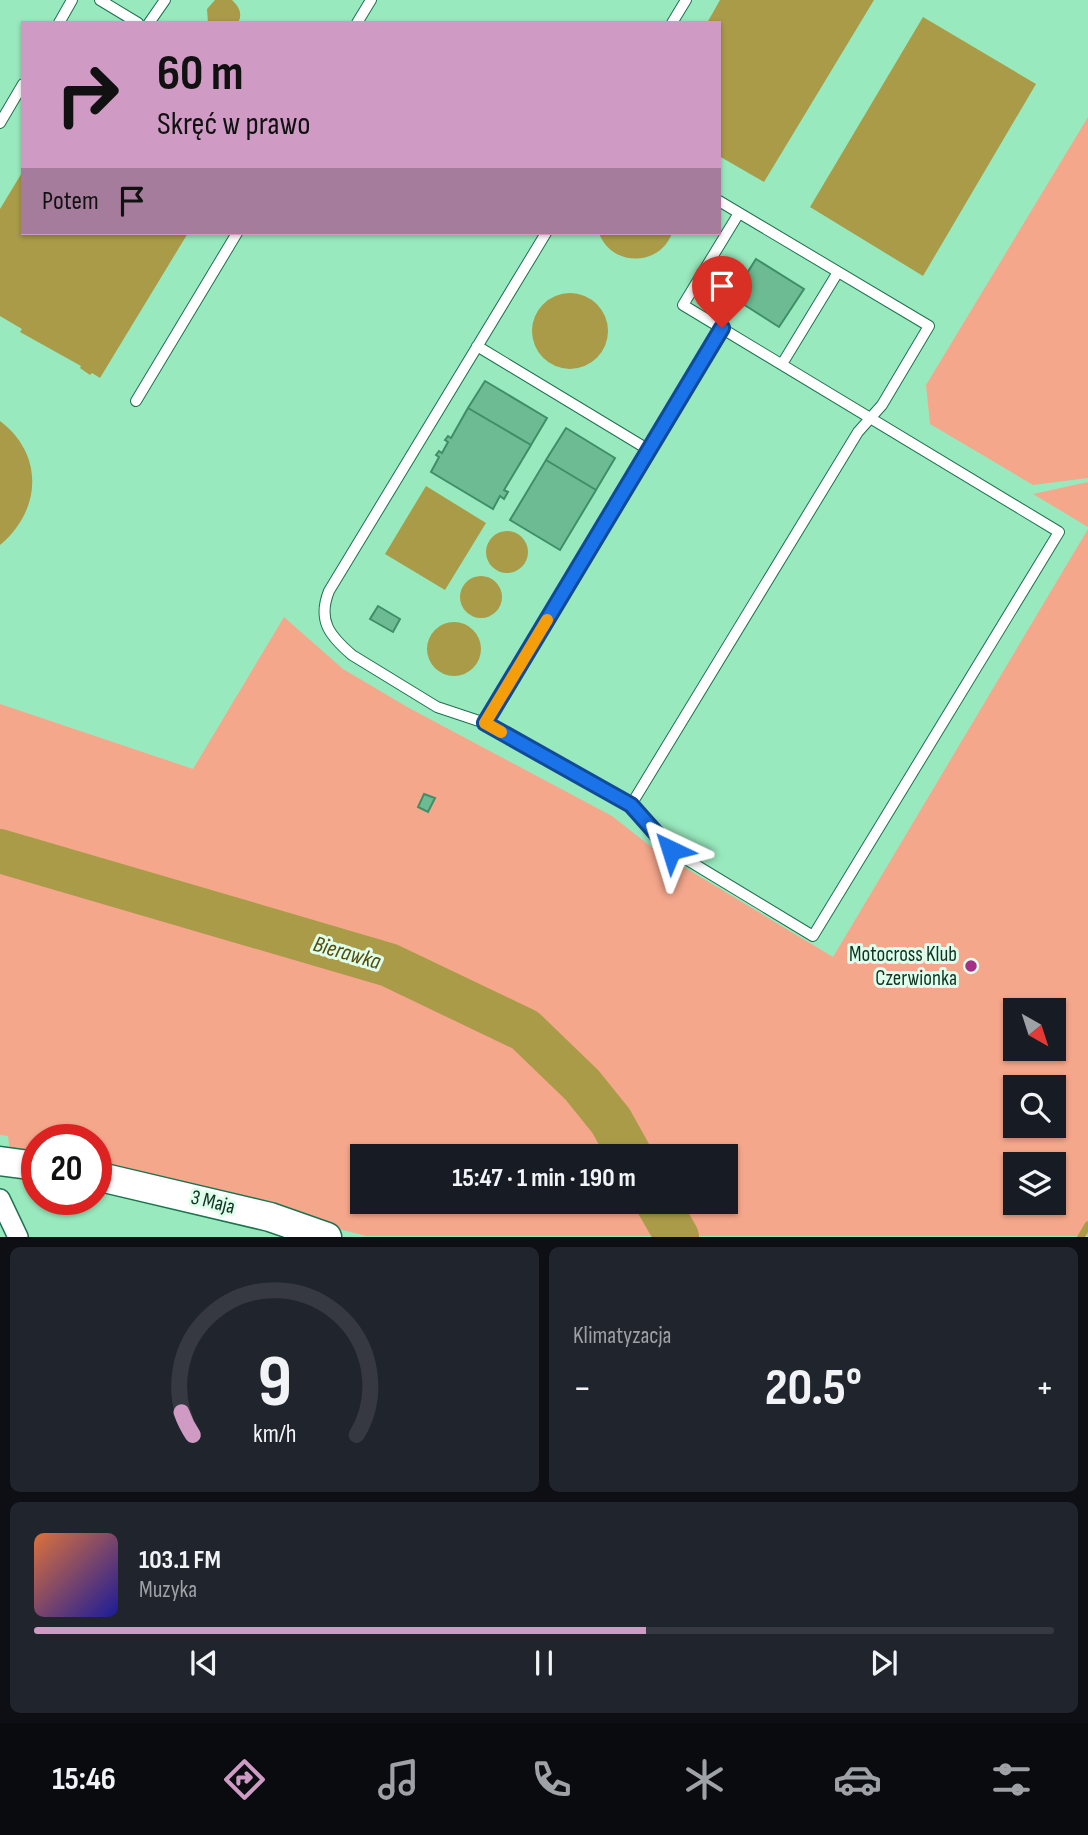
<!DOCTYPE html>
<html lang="pl">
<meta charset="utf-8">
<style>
:root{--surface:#171b24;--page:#20242c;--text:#f1f3f6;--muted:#9ea1a6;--line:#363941;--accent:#cf9bc4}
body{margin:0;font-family:"Sofia Sans Condensed",sans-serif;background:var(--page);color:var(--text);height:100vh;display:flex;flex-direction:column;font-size:26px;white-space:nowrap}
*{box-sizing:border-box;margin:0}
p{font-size:23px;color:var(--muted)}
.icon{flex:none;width:38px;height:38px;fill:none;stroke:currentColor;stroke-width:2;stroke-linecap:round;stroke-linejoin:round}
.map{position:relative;height:1237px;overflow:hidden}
.panel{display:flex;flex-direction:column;gap:10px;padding:10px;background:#0d0f14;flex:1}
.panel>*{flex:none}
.guide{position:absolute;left:21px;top:21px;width:700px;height:214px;border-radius:0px;box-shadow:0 2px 5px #0004;background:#cf9bc4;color:#111;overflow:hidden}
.needle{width:46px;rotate:141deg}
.tools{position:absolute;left:1003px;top:998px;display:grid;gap:14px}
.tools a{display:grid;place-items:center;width:63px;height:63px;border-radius:0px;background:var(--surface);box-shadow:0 2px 5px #0004;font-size:35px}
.speed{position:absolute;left:21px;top:1124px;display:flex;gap:14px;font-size:35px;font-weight:700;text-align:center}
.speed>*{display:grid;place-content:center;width:91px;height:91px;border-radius:50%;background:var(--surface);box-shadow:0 2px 5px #0004;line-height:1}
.speed .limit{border:10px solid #d22;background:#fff;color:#111}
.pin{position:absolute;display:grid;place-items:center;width:60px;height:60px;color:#fff;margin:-72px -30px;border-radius:50% 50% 50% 0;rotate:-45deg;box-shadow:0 0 7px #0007}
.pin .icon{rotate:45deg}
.me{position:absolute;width:77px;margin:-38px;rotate:319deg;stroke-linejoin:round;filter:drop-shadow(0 0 5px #0008)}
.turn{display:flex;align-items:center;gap:24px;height:147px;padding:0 21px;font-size:32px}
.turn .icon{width:91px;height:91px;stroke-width:2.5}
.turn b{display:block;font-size:49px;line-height:60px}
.then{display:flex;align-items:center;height:66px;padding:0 21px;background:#0003;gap:14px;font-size:26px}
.big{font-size:52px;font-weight:700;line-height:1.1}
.panel .widget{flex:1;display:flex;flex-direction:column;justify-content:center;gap:10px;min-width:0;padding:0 24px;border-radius:10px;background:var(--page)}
.panel .dial{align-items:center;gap:0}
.dial svg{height:182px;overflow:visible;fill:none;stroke:var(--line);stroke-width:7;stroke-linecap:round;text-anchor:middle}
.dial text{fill:var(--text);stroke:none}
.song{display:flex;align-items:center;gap:21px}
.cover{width:84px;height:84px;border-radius:10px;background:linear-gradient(135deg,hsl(20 70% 55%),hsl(240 70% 35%))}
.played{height:7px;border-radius:4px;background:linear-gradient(90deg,var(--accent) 60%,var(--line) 60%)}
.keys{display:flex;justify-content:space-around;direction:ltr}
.heat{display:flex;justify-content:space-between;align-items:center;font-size:38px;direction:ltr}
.panel .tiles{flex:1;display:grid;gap:10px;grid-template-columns:1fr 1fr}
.widget:last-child{grid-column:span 2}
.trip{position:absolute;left:350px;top:1144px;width:388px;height:70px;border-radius:0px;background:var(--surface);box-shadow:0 2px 5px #0004;font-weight:700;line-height:70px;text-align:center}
.dock{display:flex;height:112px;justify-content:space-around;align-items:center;background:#090b0e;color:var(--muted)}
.dock .icon{width:49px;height:49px}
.dock .current{color:var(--accent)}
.dock b{font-size:32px;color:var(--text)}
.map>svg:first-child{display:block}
.green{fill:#f5a78c;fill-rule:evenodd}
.water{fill:#a99b48}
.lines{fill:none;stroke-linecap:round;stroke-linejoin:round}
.stream{stroke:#a99b48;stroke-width:7}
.river{stroke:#a99b48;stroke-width:44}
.building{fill:#6cbb92;stroke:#3f8e68;stroke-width:2}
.lane-casing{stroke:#1e724e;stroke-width:12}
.street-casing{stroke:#1e724e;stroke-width:22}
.secondary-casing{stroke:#1e724e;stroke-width:31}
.lane{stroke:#fff;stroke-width:10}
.street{stroke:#fff;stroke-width:19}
.secondary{stroke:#fff;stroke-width:28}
.route-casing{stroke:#114b97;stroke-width:18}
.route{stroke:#1a73e8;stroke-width:12}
.slow{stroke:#f59e0b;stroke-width:12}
.poi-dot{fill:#a63087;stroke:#dffeec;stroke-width:2.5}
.labels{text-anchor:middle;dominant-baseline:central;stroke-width:6;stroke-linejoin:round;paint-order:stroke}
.poi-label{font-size:21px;fill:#113323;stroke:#dffeec;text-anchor:end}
.street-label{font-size:21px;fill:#113323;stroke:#dffeec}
.water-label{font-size:23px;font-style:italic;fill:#564c09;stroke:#dffeec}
</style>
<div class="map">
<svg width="1088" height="1237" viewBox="0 0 1088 1237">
<rect width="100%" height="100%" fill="#99e9be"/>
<path class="green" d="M1088,117V478L1033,485L930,424L926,385Z
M1088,482V527L1033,494Z
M1088,529V1236H366L320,1224L96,1172V1139H37V1159L10,1153L8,1136L0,1135V704L193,769L284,617L343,669L409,708L612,816L654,849L833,957ZM1015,1010H1054V1048H1015ZM1015,1087H1054V1125H1015ZM362,1157H726V1202H362ZM1015,1164H1054V1202H1015Z"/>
<path class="water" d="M215,0H232C239,7 243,13 238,23H208L207,9Z
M720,0H874L764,182L719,156V23H707Z
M923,17L1036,84L923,276L810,207Z
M23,171V233H188L100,378L92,373L90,375L80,368L81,366L20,332L22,329L0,316V209Z
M599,233H672C660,267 611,267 599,233Z
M532 331a38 38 0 1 1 76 0a38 38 0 1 1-76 0Z
M0,421C45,455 41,511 0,545Z
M426,486L486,523L445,590L385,554Z
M486 552a21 21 0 1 1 42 0a21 21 0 1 1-42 0Z
M460 597a21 21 0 1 1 42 0a21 21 0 1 1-42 0Z
M427 649a27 27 0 1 1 54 0a27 27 0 1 1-54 0Z"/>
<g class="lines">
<path class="stream" d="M1081,1237L1088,1225"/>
<path class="river" d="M0,851L389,965L525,1030L582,1085L611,1121L631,1157
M657,1202L677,1237"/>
</g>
<path class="building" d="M756,259L804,289L779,327L732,297Z
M485,381L547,418L531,445L468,408Z
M468,408L531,445L504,490L508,492L504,499L500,496L493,509L431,472L439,457L436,455L439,451L442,453L448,442L445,440L448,436L451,438Z
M566,428L615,458L596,490L546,460Z
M546,460L596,490L560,550L510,520Z
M378,606L400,619L393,632L370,619Z
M424,794L435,798L428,812L418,807Z"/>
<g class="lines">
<defs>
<path id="lane" d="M100,0L138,23
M59,23L72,0
M149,23L165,0
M357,23L371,0
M672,23L686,0
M0,123L23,84
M546,233L329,591C317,621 330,636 352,655L437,707L485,723L631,805L671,850L813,936L1059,532L683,305L739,213
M477,346L649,450
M782,364L838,272
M136,401L237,233
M485,723L722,328
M631,805L858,432L882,405L929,326L719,201"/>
<path id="street" d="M0,1199L18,1237"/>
<path id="secondary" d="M0,1161L37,1166
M96,1176L270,1217L327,1237"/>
</defs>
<use href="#lane" class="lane-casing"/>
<use href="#street" class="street-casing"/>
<use href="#secondary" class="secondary-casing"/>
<use href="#lane" class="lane"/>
<use href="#street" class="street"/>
<use href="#secondary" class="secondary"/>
</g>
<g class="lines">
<defs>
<path id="route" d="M671,850L631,805L485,723L722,328"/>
</defs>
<use href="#route" class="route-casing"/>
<use href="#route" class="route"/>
<path class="slow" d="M501,732L485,723L547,620"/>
</g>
<circle class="poi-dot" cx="971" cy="966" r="7"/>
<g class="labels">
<g class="poi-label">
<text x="957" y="954">Motocross Klub<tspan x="957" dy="24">Czerwionka</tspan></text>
</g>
<g class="street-label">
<text transform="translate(213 1202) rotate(14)">3 Maja</text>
</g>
<g class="water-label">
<text transform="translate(347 953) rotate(16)">Bierawka</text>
</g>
</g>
</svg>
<div class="tools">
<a><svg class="needle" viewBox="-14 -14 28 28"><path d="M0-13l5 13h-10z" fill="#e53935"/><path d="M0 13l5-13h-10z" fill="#9ea1a6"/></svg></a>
<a><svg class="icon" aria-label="search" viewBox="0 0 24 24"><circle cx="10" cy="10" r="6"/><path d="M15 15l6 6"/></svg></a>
<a><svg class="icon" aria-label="layers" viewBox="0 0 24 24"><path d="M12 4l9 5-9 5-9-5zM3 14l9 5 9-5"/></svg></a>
</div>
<div class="speed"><div class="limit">20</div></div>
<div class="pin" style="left:722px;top:328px;background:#d93025"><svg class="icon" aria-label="arrive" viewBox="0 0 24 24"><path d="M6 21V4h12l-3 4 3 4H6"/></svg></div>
<svg class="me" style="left:671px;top:850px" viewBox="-20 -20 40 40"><path d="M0-17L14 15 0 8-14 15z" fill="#1a73e8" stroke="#fff" stroke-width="4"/></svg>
<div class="trip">15:47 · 1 min · 190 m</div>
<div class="guide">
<div class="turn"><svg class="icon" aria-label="right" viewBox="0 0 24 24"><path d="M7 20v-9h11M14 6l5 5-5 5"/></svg><div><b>60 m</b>Skręć w prawo</div></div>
<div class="then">Potem<svg class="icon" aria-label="arrive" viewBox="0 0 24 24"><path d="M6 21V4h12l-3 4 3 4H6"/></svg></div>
</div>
</div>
<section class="panel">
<div class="tiles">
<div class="widget dial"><svg viewBox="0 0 100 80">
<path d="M14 69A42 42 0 1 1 86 69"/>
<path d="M14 69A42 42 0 0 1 9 59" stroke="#cf9bc4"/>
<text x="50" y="56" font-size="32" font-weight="700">9</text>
<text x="50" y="72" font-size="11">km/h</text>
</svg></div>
<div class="widget"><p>Klimatyzacja</p>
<div class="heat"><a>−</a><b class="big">20.5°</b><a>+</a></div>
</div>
<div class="widget">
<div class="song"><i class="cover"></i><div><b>103.1 FM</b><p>Muzyka</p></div></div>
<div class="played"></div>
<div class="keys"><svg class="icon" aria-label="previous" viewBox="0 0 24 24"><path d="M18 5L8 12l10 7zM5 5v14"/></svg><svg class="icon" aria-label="pause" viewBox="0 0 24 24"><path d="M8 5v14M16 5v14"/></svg><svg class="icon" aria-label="next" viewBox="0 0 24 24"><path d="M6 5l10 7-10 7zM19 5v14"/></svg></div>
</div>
</div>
</section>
<nav class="dock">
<b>15:46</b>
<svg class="icon current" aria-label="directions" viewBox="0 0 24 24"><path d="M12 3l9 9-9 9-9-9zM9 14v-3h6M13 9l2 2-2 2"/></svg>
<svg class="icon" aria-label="music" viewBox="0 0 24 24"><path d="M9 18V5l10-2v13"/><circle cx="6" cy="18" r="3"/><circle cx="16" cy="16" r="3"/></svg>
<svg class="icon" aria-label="phone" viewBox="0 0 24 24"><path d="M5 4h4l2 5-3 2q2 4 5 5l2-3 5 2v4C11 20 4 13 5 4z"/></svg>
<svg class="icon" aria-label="climate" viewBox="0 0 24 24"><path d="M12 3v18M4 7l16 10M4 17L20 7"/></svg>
<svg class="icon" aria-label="car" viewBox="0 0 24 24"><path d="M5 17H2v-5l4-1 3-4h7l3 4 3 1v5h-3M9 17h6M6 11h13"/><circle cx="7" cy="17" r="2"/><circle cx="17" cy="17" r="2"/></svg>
<svg class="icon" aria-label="filters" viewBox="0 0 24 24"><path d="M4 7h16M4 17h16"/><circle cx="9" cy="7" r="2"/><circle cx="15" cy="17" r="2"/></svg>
</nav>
